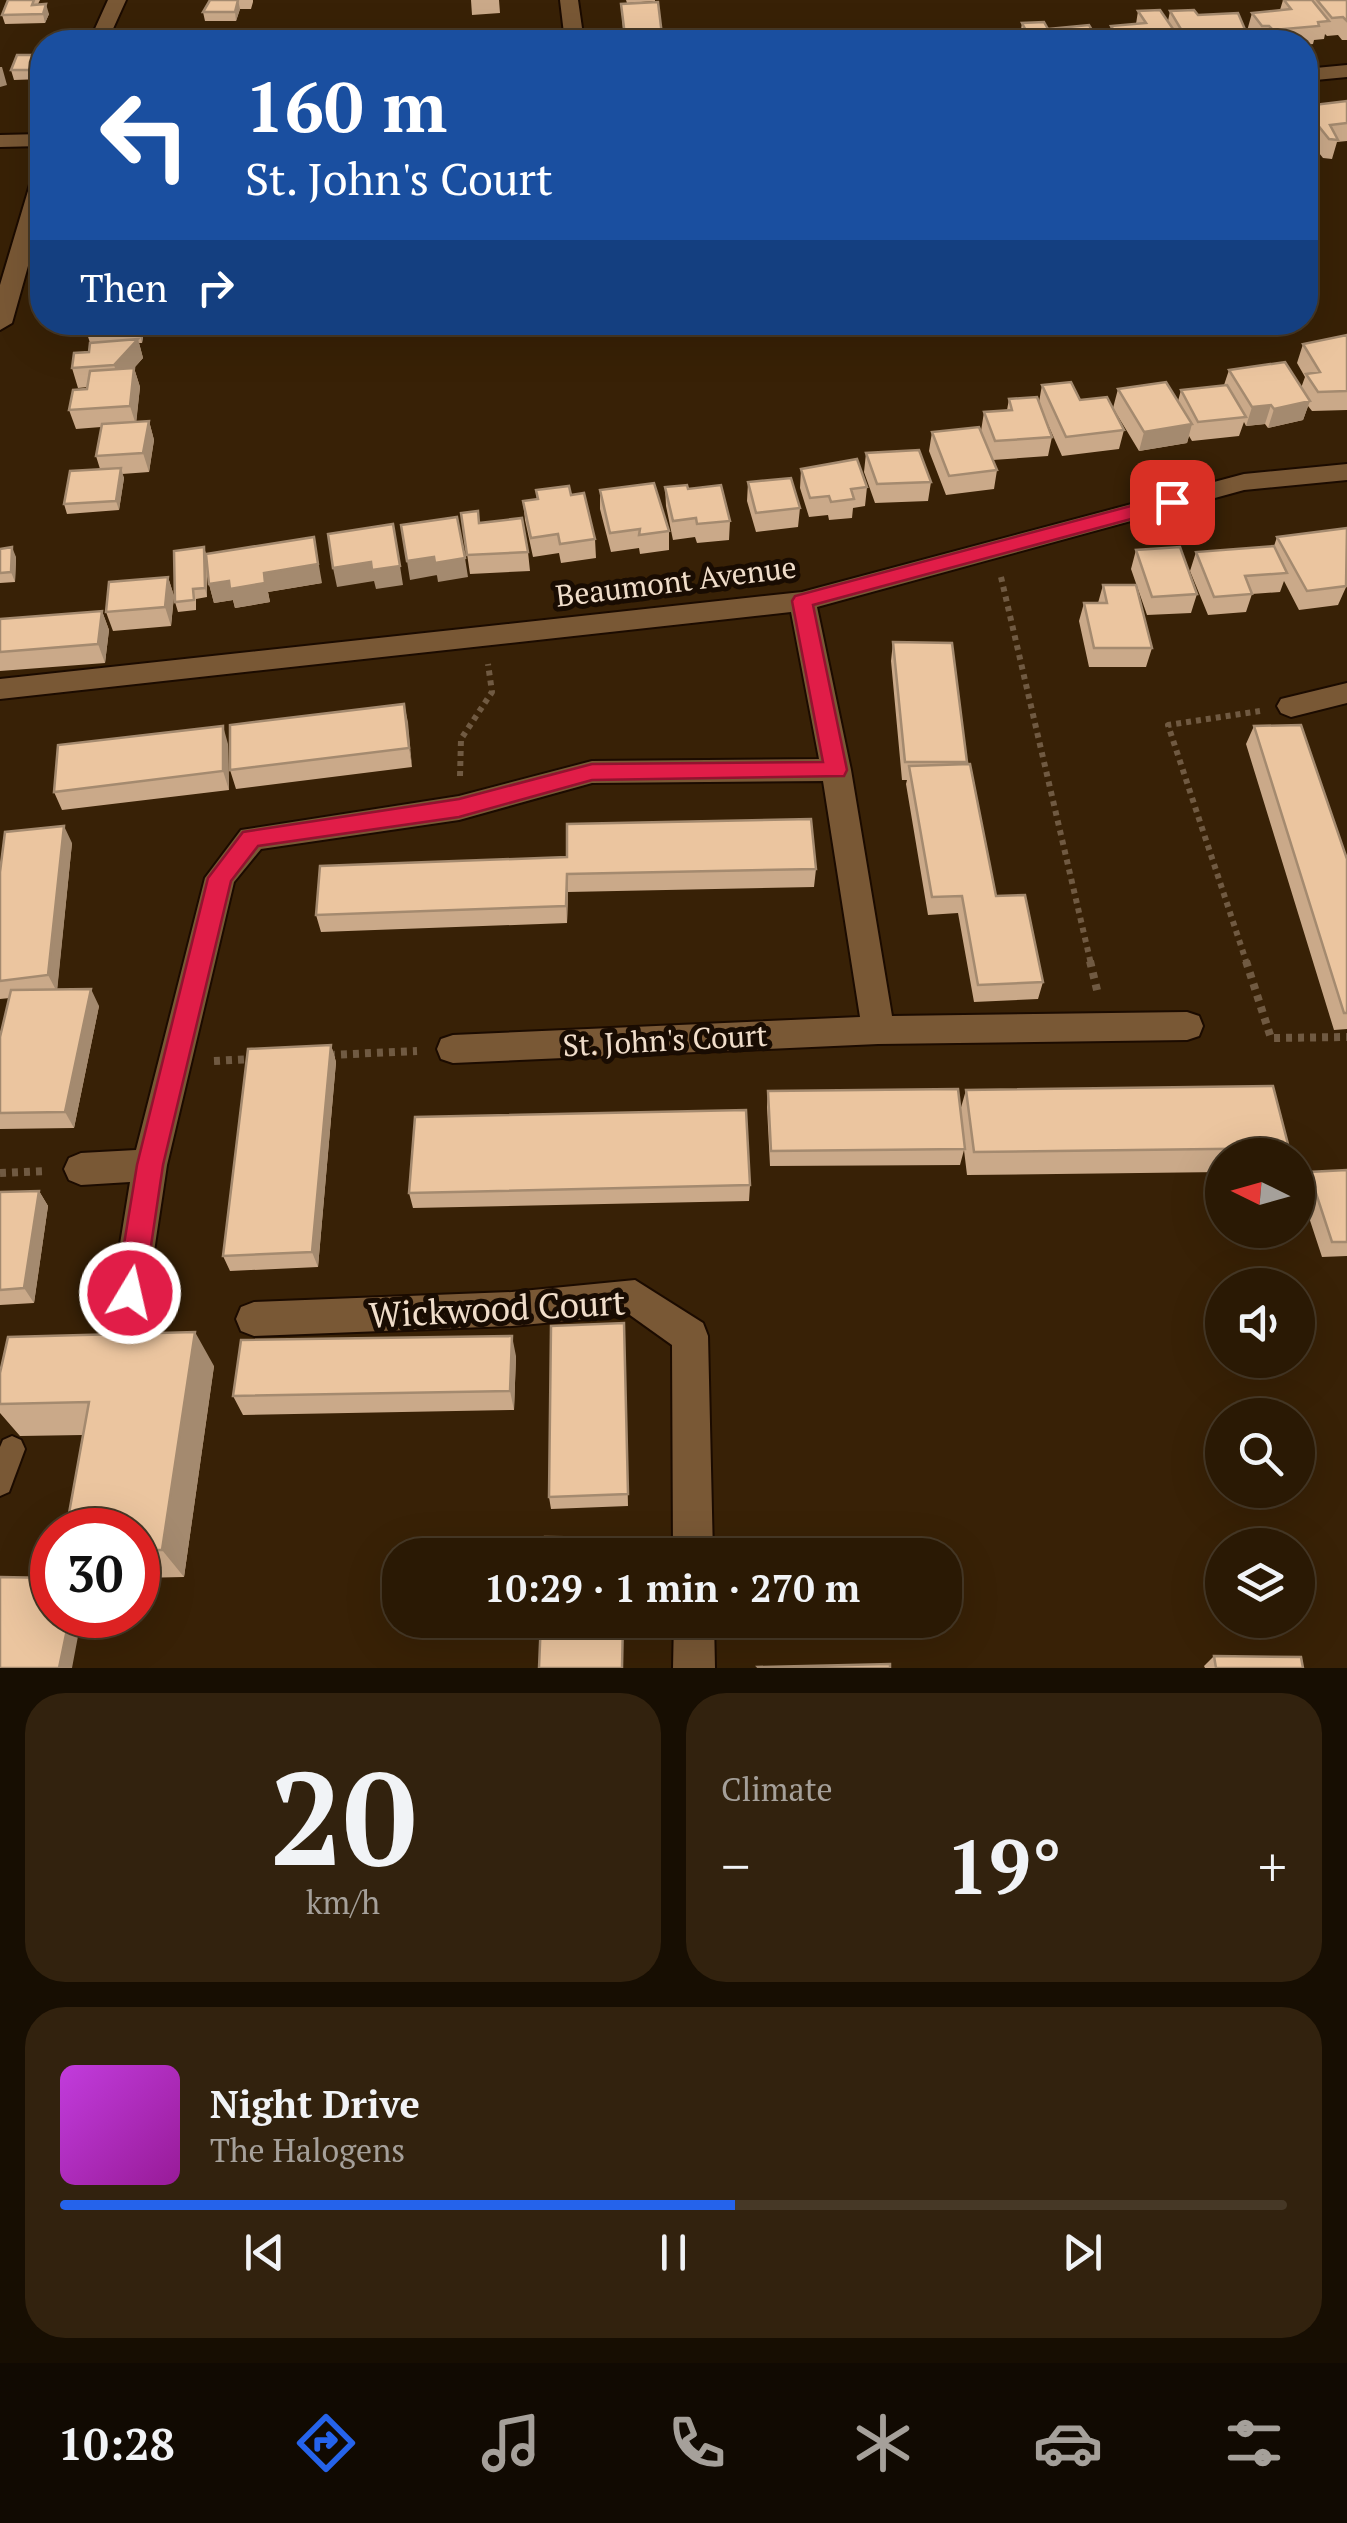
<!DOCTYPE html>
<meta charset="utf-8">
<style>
:root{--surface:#2a1904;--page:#32220e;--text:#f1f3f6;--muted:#a5a09a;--line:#463826;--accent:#2563eb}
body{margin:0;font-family:"PT Serif",serif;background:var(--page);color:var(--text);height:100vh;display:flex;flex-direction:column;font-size:38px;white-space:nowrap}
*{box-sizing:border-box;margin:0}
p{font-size:32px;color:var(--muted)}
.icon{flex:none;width:55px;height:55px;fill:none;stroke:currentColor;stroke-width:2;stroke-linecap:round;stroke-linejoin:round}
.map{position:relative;height:1668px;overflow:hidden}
.drawer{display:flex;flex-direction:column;gap:25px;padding:25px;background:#170e02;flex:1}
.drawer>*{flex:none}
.banner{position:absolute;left:30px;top:30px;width:1288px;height:305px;border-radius:40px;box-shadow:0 10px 40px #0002,0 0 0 2px var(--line);background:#1a4fa0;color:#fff;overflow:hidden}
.needle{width:65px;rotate:275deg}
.fabs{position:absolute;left:1205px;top:1138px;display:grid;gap:20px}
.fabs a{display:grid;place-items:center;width:110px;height:110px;border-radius:50%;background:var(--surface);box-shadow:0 10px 40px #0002,0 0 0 2px var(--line);font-size:50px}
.speed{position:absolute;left:30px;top:1508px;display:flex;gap:20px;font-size:50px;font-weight:700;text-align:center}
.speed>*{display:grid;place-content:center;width:130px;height:130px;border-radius:50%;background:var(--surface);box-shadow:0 10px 40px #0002,0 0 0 2px var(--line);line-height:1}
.speed .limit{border:15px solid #d22;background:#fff;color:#111}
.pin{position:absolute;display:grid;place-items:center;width:85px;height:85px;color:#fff;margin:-42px;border-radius:20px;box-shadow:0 5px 15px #0006}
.me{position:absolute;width:110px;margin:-55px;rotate:9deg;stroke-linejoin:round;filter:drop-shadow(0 0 8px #0008)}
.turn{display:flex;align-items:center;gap:35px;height:210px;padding:0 50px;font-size:45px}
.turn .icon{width:130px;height:130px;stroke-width:2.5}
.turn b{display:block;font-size:70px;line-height:85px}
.then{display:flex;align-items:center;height:95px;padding:0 50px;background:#0003;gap:20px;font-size:38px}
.big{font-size:75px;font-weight:600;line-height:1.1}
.drawer .widget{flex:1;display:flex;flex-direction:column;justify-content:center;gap:15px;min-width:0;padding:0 35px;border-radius:40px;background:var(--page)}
.drawer .dial{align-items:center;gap:0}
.dial b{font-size:130px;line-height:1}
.song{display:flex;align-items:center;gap:30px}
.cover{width:120px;height:120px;border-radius:15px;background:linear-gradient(135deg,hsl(290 70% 55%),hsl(300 70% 35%))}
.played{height:10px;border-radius:5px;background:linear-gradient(90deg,var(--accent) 55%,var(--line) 55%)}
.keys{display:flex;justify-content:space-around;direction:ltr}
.heat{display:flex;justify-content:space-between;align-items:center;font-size:55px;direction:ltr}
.drawer .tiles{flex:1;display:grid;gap:25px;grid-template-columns:1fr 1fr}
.widget:last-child{grid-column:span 2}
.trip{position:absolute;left:382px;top:1538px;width:580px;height:100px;border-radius:40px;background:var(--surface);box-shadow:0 10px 40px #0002,0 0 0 2px var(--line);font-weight:600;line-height:100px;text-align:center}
.dock{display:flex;height:160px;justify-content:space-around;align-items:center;background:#110a02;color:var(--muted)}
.dock .icon{width:70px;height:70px}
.dock .selected{color:var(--accent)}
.dock b{font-size:45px;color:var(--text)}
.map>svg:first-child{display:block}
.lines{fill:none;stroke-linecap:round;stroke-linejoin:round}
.lane-casing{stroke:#1b0b00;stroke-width:4}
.street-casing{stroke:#1b0b00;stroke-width:4}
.secondary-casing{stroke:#1b0b00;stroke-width:4}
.path-far1{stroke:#705a42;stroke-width:6;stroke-dasharray:5 5;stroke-linecap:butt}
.path{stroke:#705a42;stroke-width:8;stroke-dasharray:6 6;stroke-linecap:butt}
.lane{fill:#795835;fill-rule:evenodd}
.street{fill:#795835;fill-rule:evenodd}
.secondary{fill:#795835;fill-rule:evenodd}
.wall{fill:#caa989}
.shaded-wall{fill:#a48a6f}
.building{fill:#ebc59f;stroke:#a48a6f;stroke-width:2.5}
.route{fill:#e11d48;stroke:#92132f;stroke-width:2.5}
.labels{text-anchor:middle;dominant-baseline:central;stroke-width:10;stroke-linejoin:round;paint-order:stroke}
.street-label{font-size:30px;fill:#f0ddca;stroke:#190c02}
.near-street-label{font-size:35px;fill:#f0ddca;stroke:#190c02}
</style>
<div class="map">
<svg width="1347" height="1668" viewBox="0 0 1347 1668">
<rect width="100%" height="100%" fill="#382106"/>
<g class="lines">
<defs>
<path id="lane" d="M12,1436L21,1440L25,1449L9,1492L0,1496V1447L3,1440Z"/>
<path id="street" d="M560,0H578L584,42H565Z
M1347,464V480L1244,490L817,607L851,770L892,1016L1187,1012L1199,1016L1203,1026L1199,1036L1187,1040L878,1044L453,1063L441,1059L437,1049L441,1039L453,1035L860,1017L823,781L592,783L459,820L261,849L234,882L167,1165L143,1325L138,1337L125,1343L112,1337L107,1325L130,1182L81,1185L69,1180L64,1169L69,1158L81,1153L136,1150L205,878L241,830L459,796L592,761L819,759L791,612L0,699V679L802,592L1244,474Z
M1347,683V703L1291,717L1281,713L1277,706L1281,699Z
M635,1280L703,1323L708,1336L713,1555H673L672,1345L630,1315L512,1326L254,1336L241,1331L236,1319L241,1307L254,1302L512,1292Z
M674,1620H714L715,1668H673Z"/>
<path id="secondary" d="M108,0H126L107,42H89Z
M1347,65V77L1305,81V69Z
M42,134V146L0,147V135Z
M42,175V216L12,323L0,330V285L31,181Z"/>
</defs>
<use href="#lane" class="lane-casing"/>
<use href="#street" class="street-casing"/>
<use href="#secondary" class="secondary-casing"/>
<path class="path-far1" d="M1001,577L1091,964
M460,776L461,739L492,692L488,664
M1247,964L1168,725L1260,711"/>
<path class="path" d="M1090,961L1098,994
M1246,961L1271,1038L1347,1037
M329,1055L417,1051
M214,1061L252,1059
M0,1173L45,1171"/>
<use href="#lane" class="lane"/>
<use href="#street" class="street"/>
<use href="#secondary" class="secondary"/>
</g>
<path class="wall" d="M8,0H40L38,4L49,14L45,23L5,24L2,15Z
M210,0H253V2L251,9H240L236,21H205L203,12Z
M471,0H499L500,13L472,15Z
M626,0H655V1L627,3Z
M1283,0H1347V40H1342L1338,35L1327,36L1325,34L1324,39L1314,40L1313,44L1305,45V42H1256L1247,31L1252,13L1280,10Z
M621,4L662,35V41L667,42H624Z
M1138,11L1168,21L1170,11L1198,15L1247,34L1245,42H1107L1111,26L1136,24Z
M1022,23L1098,40L1097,42H1019Z
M42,55V79L14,80L11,70Z
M1347,101V141L1337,142L1332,159L1323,158L1305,135V106Z
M86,322H165L164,330L144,331L142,343H139L143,358L134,368L140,387L136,422L149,421L154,440L149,472L122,474L124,478L119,510L67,514L64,504L100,469L96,456L101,427L76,429L69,410L87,389L88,387L78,388L72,368L89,352L90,343L85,327Z
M1347,335V410L1312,411L1308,406L1303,420L1268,428L1265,424L1246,426L1244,422L1239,436L1192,441L1189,436L1187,443L1139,451L1113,408L1118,389L1178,401L1181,390L1224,385L1229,370L1301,388L1305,377L1297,363L1303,344Z
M1042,385L1080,400L1124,430L1119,449L1062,456L1046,420L1052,437L1048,456L993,460L997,470L994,489L946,495L929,451L932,432L981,431L984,412L1007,410L1009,399L1039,402Z
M866,453L931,482L928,501L875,503L864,472Z
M801,469L867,487L865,506L853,508L852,518L829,520L828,515L809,517L800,488Z
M748,482L800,508L798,527L756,532L747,501Z
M665,487L688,489L730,521L729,540L697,543L695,537L673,540L666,506Z
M536,490L571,495L595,539L596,558L561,563L559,553L533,557L525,520L523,501L537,500Z
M600,490L669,531V550L640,554L639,548L611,552L600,509Z
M461,513L528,552L530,571L470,574Z
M1277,537L1347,585L1338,605L1299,610L1284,581L1280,592L1252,594L1246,612L1208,615L1190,571L1196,552L1274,546Z
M204,547L206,554L322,583L268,592L270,602L235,608L233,600L214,603L209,584L207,564V597L196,599V610L178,612L175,602Z
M0,549L16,557L15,582L0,583Z
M1136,550L1197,594L1191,613L1147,615L1131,569Z
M168,577L174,596L171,626L113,631L106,612Z
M1103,585L1152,648L1146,667H1089L1079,621L1084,603H1098Z
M102,611L109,630L105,663L0,671V619Z
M893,642L967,762L996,896L1043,982L1038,999L974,1002L958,913L928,915L906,784L907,780H902L891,661Z
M404,704L412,767L236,789L230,770Z
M1254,726L1347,859V1029L1334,1030L1246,744Z
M228,744L229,790L62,810L54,792Z
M72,843L57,989L99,1006L74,1128L0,1129V1037L10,998L0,999V872Z
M567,857L816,869L814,887L568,892L567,923L321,932L316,915Z
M331,1045L336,1062L318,1267L230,1271L223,1256Z
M966,1090L1289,1148L1285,1155H1222V1172L967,1175L964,1150L960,1165L770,1166L767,1107L768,1091L960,1111Z
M1347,1170V1256L1322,1257L1299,1187L1309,1172Z
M750,1185L749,1201L413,1208L409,1193Z
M39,1191L48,1206L34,1303L0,1305V1192Z
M624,1323L628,1506L551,1509L549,1497Z
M516,1356L514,1410L243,1415L233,1396Z
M214,1366L184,1577L138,1578V1530L83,1435L20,1436L0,1413V1373Z
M1214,1656L1303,1668H1205L1204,1666Z"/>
<path class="shaded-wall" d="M238,0L240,9L236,21L235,12Z
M46,4L49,14L45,23L43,14Z
M0,67H2L7,85L0,87Z
M137,322H141L144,331L142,343Z
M138,339L143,358L120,384L114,365Z
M134,368L140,387L136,425L130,406Z
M1310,401L1303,420L1268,428L1274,409Z
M1271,405L1265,424L1246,426L1252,407Z
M149,421L154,440L149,472L143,453Z
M1192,424L1187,443L1139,451L1144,432Z
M121,468L124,478L119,510L116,501Z
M314,537L322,583L268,592L270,602L235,608L233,600L214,603L209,584Z
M12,547L16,557L15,582L11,572Z
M204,547L206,557L207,597L205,588Z
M434,557L437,575L410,580L407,561Z
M465,558L468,577L438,582L435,563Z
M371,562L400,566L403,585L376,589L374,581L337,587L333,568Z
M168,577L174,596L171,626L165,607Z
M102,611L109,630L105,663L98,644Z
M404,704L408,722L412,767L409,748Z
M223,726L228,744L229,790L223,771Z
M64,826L72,843L57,992L48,975Z
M567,874L568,892L567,923L566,906Z
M91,989L99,1006L74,1128L65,1112Z
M331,1045L336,1062L318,1267L312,1252Z
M39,1191L48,1206L34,1303L24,1288Z
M195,1332L214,1366L184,1577L162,1550Z
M512,1336L516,1356L514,1410L510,1391Z
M70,1615H82L72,1668H59Z"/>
<path class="building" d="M8,0H34L32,5L46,4L43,14L2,15Z
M210,0H238L235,12H203Z
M1284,0H1312L1329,21L1318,22L1319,26L1273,30L1269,26H1262L1252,13L1291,9Z
M1317,0H1347V21L1343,17L1332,18Z
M658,2L662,35L625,36L621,4Z
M1160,10L1180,39L1121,42L1111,26L1146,23L1138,11Z
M1194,10L1198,15L1238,13L1247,34L1185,36L1170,11Z
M1044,22L1048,29L1089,25L1098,40H1089L1091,42H1032L1022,23Z
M891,33L893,39L936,37L938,42H866V41H874L872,34Z
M1011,33L1015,42H955L952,36Z
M811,37L812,42H791L790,38Z
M166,40H201L200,42H165Z
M17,55H42L40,70H11Z
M1347,101V123L1330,125L1338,140L1329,139L1305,109V106Z
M86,322H137V324L85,327Z
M1347,335V391L1318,392L1306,374L1320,372L1303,344Z
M138,339L114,365L72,368L74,353L89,352L90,343Z
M1285,362L1310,401L1274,409L1271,405L1252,407L1229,370Z
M134,368L130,406L69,410L73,390L87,389L90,371Z
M1071,382L1080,400L1107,397L1124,430L1066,437L1042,385Z
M1166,382L1192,424L1144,432L1118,389Z
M1227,385L1246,417L1198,422L1181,390Z
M1037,397L1052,437L995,441L984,412L1012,410L1009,399Z
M149,421L143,453L96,456L102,424Z
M979,427L997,470L949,476L932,432Z
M919,450L931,482L877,484L866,453Z
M857,459L867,487L851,489L854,499L831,502L829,496L810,498L801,469Z
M121,468L116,501L64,504L70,471Z
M791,478L800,508L756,513L748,482Z
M654,483L669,531L639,535L640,529L610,533L600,490Z
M687,485L688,489L721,485L730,521L697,524L696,518L673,521L665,487Z
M569,486L571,495L584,493L595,539L560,544L558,534L531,538L523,501L538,499L536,490Z
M478,511L479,523L522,518L528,552L467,555L461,513Z
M457,517L465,558L435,563L434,557L407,561L401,525Z
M393,524L400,566L372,570L371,562L333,568L328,534Z
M1347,528L1346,586L1307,591L1277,537Z
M314,537L318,564L264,573L265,583L230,589L229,581L209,584L206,554Z
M1274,546L1287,573L1245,576L1252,594L1214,597L1196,552Z
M12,547L11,572L0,573V549Z
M204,547L205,588L193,589L194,600L175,602L174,551Z
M1180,547L1197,594L1152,597L1136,550Z
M168,577L165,607L106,612L109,582Z
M1103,585H1136L1152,648H1094L1084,603H1107Z
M102,611L98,644L0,652V619Z
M893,642L952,643L967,762H905Z
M404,704L409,748L230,770V725Z
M1301,725L1347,859V1013H1344L1254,726Z
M223,726V771L54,792L58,745Z
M970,764L996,896L1025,895L1043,982L978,985L962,896L932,897L909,766Z
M811,819L816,869L567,874L566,906L316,915L320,866L567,857V824Z
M64,826L48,975L0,981V872L5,832Z
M91,989L65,1112L0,1113V1037L11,990Z
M331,1045L312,1252L223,1256L248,1049Z
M1273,1086L1289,1148L974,1152L966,1090Z
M958,1089L965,1149L771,1151L768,1091Z
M746,1110L750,1185L409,1193L415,1117Z
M1347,1170V1242H1332L1309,1172Z
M39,1191L24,1288L0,1290V1192Z
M624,1323L628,1494L549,1497L551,1326Z
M195,1332L162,1550H138V1530H66L89,1402L0,1404V1373L8,1337Z
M512,1336L510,1391L233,1396L241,1340Z
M545,1537L625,1538V1555H544Z
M0,1577L52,1578V1615H70L59,1668H0Z
M541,1620H623L622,1668H539Z
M1214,1656L1301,1657L1303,1668H1216Z
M890,1664V1668H759L758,1667Z"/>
<path class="route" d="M1172,495L1182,502L1179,506L813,605L847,770L844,776L592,780L459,817L258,846L231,881L163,1165L144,1293L140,1302L130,1306L120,1302L116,1293L137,1165L208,878L243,832L459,799L592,764L823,762L792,601L795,596Z"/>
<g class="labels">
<g class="street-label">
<text transform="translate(676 581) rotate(-7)">Beaumont Avenue</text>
<text transform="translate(665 1040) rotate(-3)">St. John's Court</text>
</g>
<g class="near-street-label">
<text transform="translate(497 1308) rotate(-3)">Wickwood Court</text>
</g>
</g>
</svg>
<div class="fabs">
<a><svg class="needle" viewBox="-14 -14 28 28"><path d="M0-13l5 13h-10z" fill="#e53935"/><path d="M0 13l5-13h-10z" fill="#a5a09a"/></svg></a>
<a><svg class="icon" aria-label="sound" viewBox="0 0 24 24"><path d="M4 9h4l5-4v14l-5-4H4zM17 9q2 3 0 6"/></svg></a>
<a><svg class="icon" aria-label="search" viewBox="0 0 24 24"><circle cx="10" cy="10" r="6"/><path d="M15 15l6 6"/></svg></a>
<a><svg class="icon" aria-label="layers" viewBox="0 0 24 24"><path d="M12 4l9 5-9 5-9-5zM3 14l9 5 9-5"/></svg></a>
</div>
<div class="speed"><div class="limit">30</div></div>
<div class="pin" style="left:1172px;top:502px;background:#d93025"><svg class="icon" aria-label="arrive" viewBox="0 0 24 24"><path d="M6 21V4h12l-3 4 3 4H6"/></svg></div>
<svg class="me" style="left:130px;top:1293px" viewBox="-20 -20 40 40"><circle r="17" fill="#e11d48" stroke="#fff" stroke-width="3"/><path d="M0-11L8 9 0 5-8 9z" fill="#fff"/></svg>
<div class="trip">10:29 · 1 min · 270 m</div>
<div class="banner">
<div class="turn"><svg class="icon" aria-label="left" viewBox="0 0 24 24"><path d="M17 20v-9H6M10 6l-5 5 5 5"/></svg><div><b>160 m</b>St. John's Court</div></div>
<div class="then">Then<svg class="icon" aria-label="right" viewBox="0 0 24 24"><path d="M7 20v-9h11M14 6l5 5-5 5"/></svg></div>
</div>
</div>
<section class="drawer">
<div class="tiles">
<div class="widget dial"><b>20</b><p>km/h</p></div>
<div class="widget"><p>Climate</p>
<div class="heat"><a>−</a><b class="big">19°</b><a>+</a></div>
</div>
<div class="widget">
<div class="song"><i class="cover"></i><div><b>Night Drive</b><p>The Halogens</p></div></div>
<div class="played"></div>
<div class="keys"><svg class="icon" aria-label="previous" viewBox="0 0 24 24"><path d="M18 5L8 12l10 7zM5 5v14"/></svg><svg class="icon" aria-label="pause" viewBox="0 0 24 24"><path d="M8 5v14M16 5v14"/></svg><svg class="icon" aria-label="next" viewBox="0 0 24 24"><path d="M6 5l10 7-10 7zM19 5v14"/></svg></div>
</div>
</div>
</section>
<nav class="dock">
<b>10:28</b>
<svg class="icon selected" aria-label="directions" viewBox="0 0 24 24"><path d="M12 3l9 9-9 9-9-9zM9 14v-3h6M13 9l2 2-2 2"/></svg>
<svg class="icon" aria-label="music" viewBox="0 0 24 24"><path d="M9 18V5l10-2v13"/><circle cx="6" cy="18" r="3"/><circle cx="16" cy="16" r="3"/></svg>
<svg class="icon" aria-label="phone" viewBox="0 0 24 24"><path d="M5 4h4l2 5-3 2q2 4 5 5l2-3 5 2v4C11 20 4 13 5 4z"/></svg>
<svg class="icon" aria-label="climate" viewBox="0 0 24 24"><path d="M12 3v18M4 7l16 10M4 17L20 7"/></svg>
<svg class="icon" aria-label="car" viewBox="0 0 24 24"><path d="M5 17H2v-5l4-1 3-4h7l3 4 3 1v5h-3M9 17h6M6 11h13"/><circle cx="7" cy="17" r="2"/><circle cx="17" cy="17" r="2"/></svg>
<svg class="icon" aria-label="filters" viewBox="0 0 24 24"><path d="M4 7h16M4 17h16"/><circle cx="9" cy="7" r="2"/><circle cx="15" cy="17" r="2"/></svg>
</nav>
